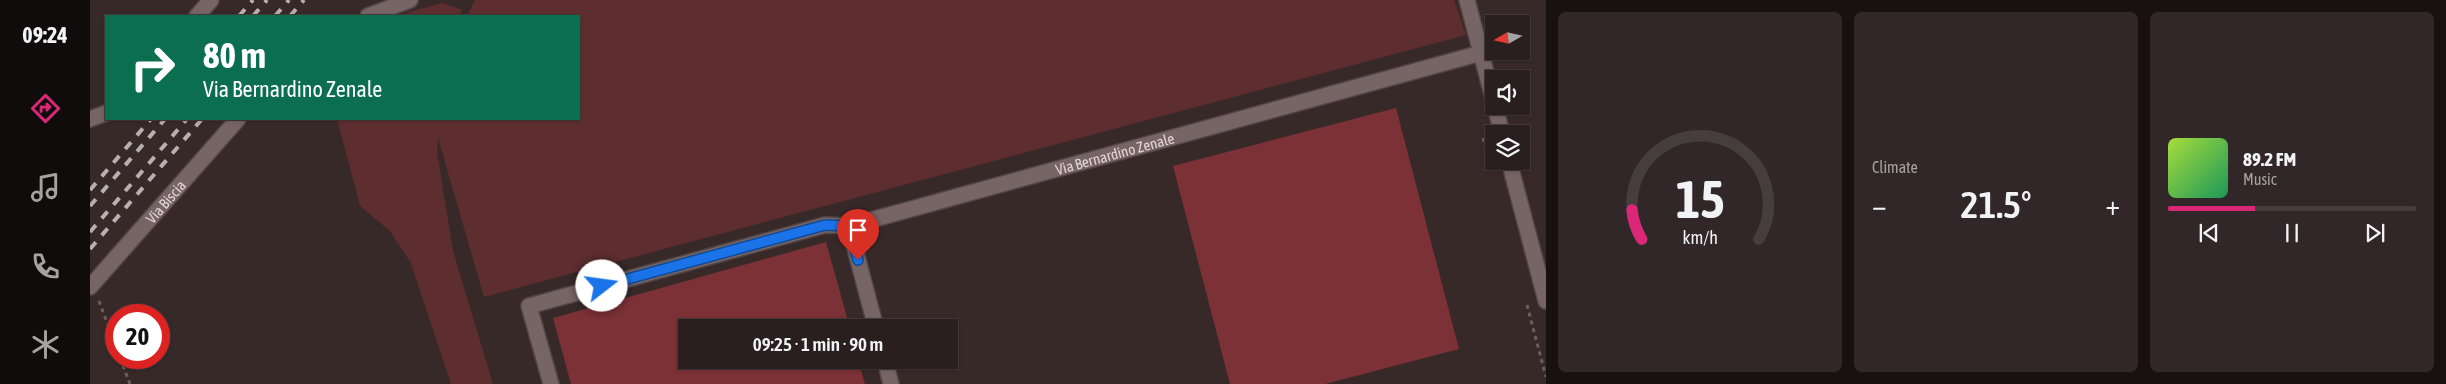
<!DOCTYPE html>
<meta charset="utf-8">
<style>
:root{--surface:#2a1f1f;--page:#322728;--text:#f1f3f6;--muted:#a5a2a4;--line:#463d3d;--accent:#db2777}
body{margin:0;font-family:"Asap Condensed",sans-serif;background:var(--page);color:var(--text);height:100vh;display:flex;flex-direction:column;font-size:19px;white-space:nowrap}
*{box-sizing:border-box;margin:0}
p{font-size:16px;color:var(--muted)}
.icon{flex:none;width:28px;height:28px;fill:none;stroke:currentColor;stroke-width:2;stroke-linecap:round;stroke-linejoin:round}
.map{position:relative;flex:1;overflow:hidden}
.side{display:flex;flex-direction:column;gap:12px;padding:12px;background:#171111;width:900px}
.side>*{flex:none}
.top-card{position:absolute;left:15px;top:15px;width:475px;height:105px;border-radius:0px;box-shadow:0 1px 4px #0004,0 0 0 1px var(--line);background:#0b6e4f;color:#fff;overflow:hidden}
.needle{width:32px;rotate:261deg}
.tools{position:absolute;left:1395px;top:15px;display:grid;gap:10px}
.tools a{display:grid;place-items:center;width:45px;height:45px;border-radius:0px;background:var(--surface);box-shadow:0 1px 4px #0004,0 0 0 1px var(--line);font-size:25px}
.speed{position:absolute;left:15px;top:304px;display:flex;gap:10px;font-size:25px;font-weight:700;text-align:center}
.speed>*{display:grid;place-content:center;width:65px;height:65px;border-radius:50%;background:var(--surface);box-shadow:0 1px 4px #0004,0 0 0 1px var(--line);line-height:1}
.speed .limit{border:8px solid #d22;background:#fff;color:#111}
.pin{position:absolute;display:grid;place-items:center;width:42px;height:42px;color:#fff;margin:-51px -21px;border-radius:50% 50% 50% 0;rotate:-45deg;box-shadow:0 0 5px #0007}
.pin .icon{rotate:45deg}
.me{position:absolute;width:55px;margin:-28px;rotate:75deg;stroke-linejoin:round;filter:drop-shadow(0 0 4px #0008)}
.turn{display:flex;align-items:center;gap:18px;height:105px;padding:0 15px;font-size:22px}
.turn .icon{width:65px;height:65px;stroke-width:2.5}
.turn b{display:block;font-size:35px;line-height:42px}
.big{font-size:38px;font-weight:600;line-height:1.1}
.side .widget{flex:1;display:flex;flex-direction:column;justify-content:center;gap:8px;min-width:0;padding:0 18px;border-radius:8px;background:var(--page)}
.side .dial{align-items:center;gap:0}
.dial svg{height:130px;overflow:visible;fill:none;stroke:var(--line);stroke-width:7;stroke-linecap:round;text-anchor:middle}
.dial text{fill:var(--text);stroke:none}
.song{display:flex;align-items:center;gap:15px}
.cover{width:60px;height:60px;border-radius:8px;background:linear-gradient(135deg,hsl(80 70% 55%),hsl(150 70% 35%))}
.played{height:5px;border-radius:2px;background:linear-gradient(90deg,var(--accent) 35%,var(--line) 35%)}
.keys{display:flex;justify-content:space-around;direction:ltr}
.heat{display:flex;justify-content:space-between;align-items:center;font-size:28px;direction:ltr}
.side .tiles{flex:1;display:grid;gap:12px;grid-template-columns:repeat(3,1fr)}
.trip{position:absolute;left:588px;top:319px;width:280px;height:50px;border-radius:0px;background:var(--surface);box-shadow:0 1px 4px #0004,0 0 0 1px var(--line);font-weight:600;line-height:50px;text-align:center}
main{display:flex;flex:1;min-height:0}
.tab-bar{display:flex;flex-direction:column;width:90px;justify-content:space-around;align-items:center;background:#110c0c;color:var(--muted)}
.tab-bar .icon{width:35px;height:35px}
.tab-bar .active{color:var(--accent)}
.tab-bar b{font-size:22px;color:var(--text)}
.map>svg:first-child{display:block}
.green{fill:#5e2d2f}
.building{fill:#7b3136}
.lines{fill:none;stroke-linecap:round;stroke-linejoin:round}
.minor-casing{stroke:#514545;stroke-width:18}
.path{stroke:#6c5e5e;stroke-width:3;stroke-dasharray:4 4;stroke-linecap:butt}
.minor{stroke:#776565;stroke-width:15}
.rail{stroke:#baafaf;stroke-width:4;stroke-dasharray:9 9;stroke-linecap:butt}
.route-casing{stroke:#114b97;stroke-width:12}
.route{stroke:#1a73e8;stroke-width:9}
.labels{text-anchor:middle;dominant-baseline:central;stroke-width:5;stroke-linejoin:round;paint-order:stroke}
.street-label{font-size:15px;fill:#e0d5d5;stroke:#2e1f1f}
</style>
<main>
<nav class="tab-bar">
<b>09:24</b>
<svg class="icon active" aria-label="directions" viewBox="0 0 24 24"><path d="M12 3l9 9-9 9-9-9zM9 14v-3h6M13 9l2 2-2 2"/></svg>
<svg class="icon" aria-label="music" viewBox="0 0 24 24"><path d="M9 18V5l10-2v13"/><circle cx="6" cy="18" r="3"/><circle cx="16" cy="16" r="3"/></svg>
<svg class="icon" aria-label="phone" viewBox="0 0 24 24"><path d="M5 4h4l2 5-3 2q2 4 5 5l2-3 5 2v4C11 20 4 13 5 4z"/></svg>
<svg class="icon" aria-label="climate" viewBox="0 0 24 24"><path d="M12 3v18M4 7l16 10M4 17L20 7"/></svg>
</nav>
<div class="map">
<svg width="1456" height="384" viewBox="0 0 1456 384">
<rect width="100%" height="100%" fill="#382929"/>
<path class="green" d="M385,0H1364L1376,35L394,297L348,138L347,152L363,251L403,384H361L321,263L300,231L270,206L247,119H489V16H377Z
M353,3L372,10L369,16H311L319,12Z"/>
<path class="building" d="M1306,108L1369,349L1235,384H1140L1083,166Z
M736,242L760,328H596V360H768L775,384H481L463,318Z"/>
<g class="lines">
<defs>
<g id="minor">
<path d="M1377,0L1404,102"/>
<path d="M107,16L121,0"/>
<path d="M278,16L320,0"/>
<path d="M1405,106L1412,134"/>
<path d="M0,119L16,113"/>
<path d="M1419,161L1456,301"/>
<path id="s1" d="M0,287L148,119"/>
<path id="s2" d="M786,328L759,226L1391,53"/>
<path d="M795,360L801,384"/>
<path d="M461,384L439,306L735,225L759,226"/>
</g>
</defs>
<use href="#minor" class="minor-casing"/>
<path class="path" d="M1393,138L1400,166
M9,301L26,347
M1437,305L1456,377
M30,358L40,384"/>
<use href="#minor" class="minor"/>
<path class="rail" d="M149,16L163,0
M163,16L177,0
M185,16L199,0
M200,16L214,0
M0,190L61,119
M0,206L75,119
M0,232L97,119
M0,249L112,119"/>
</g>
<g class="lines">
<defs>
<path id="route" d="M512,286L735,225L759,226L768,260"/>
</defs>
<use href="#route" class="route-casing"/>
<use href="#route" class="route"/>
</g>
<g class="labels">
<g class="street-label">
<text stroke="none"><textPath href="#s2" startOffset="381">Via Bernardino Zenale</textPath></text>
<text stroke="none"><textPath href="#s1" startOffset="114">Via Biscia</textPath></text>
</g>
</g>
</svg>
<div class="tools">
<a><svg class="needle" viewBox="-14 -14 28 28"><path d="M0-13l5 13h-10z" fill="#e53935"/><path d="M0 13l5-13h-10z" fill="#a5a2a4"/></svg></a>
<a><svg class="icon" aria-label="sound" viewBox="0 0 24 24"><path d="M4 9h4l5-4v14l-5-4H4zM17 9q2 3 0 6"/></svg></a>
<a><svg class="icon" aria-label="layers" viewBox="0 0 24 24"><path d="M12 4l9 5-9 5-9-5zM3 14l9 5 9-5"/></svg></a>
</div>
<div class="speed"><div class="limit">20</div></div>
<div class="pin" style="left:768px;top:260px;background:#d93025"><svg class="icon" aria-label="arrive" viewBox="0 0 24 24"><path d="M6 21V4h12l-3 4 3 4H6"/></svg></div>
<svg class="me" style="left:512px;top:286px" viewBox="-20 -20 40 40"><circle r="19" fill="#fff"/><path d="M0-13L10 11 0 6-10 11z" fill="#1a73e8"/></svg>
<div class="trip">09:25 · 1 min · 90 m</div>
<div class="top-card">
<div class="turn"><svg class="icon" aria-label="right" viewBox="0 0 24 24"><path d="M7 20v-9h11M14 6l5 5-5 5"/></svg><div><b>80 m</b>Via Bernardino Zenale</div></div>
</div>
</div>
<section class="side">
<div class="tiles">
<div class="widget dial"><svg viewBox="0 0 100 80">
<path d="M14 69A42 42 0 1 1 86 69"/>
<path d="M14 69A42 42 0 0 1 8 51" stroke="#db2777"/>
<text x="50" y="56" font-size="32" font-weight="700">15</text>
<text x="50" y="72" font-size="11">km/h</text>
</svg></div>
<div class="widget"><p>Climate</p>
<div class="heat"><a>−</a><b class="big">21.5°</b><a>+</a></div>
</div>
<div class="widget">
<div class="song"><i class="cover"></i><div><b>89.2 FM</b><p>Music</p></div></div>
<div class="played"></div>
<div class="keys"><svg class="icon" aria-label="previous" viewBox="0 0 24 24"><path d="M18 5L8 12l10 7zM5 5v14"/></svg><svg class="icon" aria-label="pause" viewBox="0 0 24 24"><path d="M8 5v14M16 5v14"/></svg><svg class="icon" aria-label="next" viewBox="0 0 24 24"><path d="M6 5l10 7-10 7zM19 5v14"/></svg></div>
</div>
</div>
</section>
</main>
